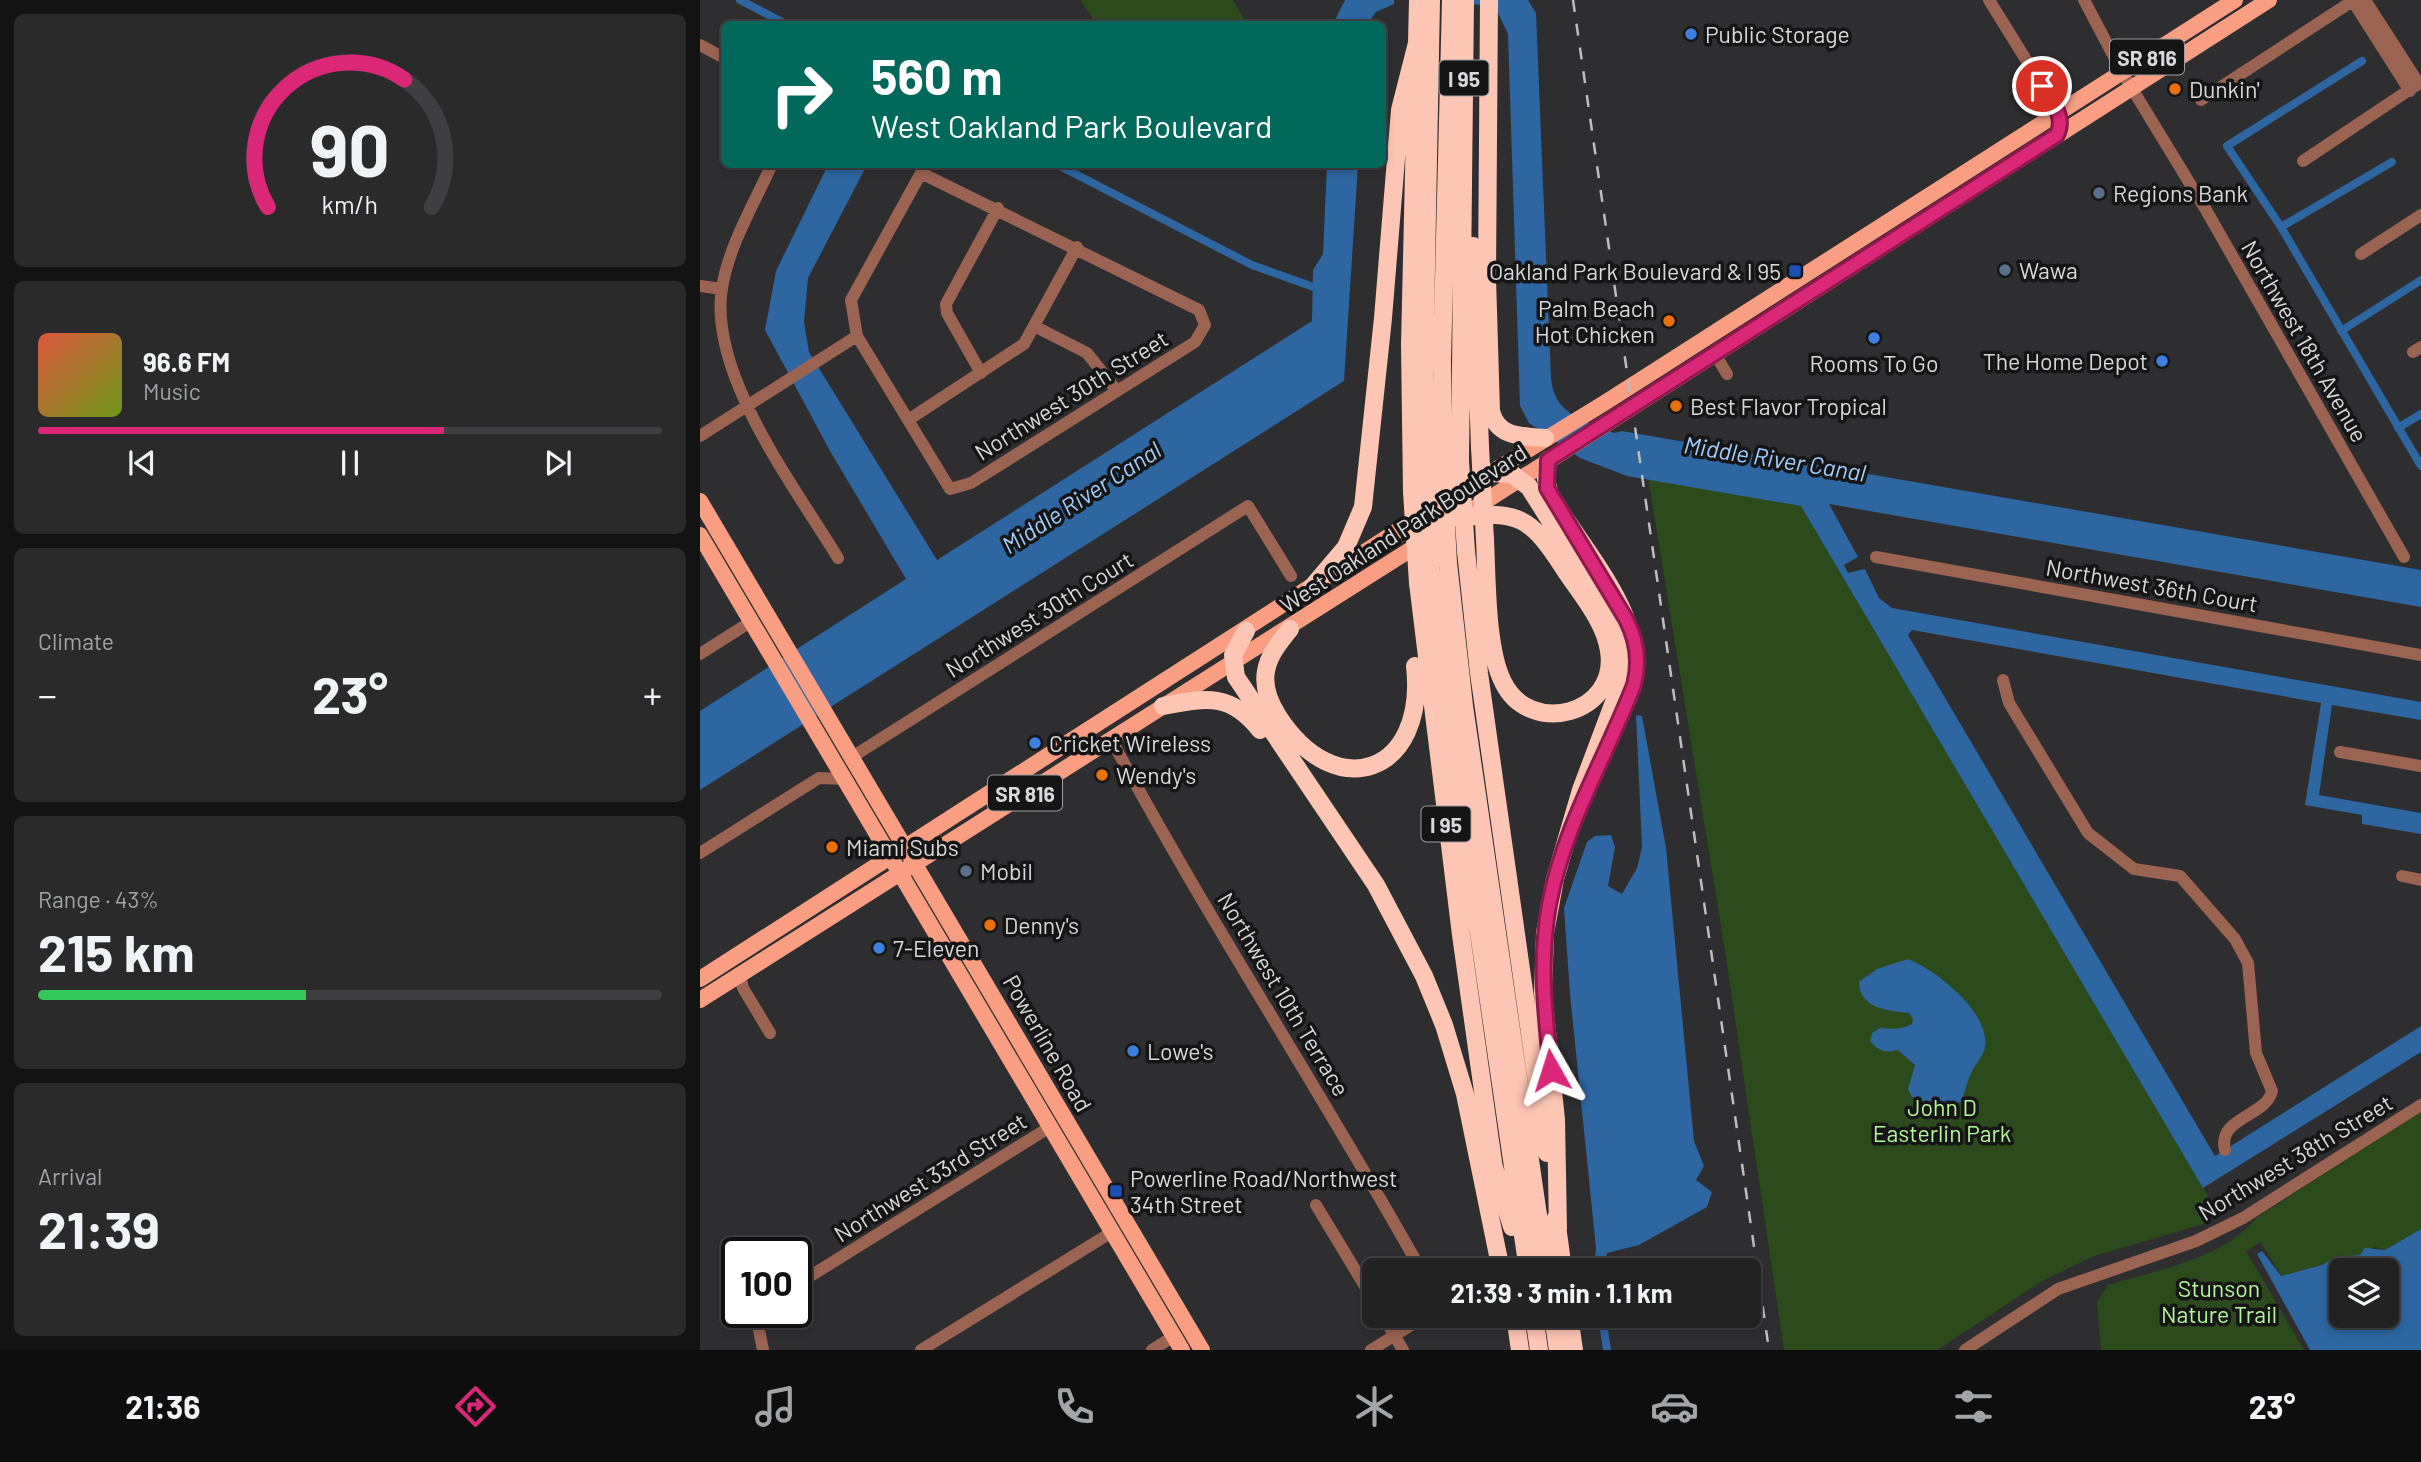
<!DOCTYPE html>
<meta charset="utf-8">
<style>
:root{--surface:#222223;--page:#2a2a2b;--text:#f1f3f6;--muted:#a2a4a6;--line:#3f3f41;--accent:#db2777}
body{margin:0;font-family:Barlow,sans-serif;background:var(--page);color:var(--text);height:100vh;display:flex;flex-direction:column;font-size:26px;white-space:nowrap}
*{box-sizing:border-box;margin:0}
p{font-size:23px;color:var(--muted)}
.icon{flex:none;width:38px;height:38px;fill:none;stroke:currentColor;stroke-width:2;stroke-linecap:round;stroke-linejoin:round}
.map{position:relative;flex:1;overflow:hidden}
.details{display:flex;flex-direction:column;gap:14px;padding:14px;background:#131313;width:700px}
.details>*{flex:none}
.banner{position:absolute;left:21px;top:21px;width:665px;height:147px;border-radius:10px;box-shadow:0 4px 10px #0003,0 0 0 2px var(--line);background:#00695c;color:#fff;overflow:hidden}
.buttons{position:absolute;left:1629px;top:1258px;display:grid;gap:14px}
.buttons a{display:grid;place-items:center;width:70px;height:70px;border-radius:10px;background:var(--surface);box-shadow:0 4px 10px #0003,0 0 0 2px var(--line);font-size:35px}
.speed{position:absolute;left:21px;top:1237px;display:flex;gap:14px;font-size:35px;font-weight:700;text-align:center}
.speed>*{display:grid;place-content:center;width:91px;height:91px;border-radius:50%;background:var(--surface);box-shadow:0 4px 10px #0003,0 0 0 2px var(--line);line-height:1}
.speed .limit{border:4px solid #111;border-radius:10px;background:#fff;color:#111}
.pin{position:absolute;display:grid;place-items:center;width:60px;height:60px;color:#fff;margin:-30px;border:4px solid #fff;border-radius:50%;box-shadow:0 2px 7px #0007}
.me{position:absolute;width:77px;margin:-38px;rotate:354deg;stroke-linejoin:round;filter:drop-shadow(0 0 5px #0008)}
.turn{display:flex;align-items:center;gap:24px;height:147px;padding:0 35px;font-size:32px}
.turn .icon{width:91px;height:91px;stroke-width:2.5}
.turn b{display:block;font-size:49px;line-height:60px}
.big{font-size:52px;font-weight:700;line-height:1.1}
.details .card{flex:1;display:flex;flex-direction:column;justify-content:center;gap:10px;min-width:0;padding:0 24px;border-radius:10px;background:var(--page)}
.details .dial{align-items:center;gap:0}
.dial svg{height:182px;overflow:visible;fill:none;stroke:var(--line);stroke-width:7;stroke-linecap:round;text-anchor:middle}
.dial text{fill:var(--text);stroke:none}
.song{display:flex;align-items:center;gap:21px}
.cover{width:84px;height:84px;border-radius:10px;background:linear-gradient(135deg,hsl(10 70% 55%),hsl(80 70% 35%))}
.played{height:7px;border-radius:4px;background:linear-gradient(90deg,var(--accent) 65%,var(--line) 65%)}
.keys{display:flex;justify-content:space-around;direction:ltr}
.heat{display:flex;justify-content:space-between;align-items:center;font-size:38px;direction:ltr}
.charge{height:10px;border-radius:5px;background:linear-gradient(90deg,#34c759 43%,var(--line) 0)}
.trip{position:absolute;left:662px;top:1258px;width:399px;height:70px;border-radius:10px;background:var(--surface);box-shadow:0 4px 10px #0003,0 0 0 2px var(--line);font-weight:700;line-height:70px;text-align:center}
.tabs{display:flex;height:112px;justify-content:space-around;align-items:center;background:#0e0e0e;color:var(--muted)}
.tabs .icon{width:49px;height:49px}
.tabs .current{color:var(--accent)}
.tabs b{font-size:32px;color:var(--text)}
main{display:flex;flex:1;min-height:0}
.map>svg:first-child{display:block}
.green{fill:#2b4b1d}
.water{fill:#2d66a0;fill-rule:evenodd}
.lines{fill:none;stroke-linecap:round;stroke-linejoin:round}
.canal{stroke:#2d66a0;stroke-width:8}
.minor{stroke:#9a6352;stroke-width:12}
.major{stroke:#f99e82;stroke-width:16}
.highway{stroke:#fdc5b4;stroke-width:18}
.rail{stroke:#bebdbf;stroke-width:2.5;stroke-dasharray:12 12;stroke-linecap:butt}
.highway-bridge{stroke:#fdc5b4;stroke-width:18}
.route-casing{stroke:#8e194d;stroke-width:18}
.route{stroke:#db2777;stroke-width:12}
.shop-dot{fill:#3f7fe0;stroke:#161516;stroke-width:2.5}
.food-dot{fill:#e8710a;stroke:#161516;stroke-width:2.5}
.service-dot{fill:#5c6f8a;stroke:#161516;stroke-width:2.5}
.transit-dot{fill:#1a4fb4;stroke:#161516;stroke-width:2.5}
.labels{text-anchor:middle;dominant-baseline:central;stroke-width:7;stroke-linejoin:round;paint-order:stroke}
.shield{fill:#161516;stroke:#9e9e9f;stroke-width:2}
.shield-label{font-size:21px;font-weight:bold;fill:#d9d8da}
.poi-label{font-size:23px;fill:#d9d8da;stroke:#161516;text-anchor:start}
.street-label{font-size:23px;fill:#d9d8da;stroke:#161516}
.park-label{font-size:23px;fill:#b3f799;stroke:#161516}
.water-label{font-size:24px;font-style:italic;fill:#a0ccfe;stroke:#161516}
</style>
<main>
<section class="details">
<div class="card dial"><svg viewBox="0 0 100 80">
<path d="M14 69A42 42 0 1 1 86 69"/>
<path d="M14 69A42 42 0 0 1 74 13" stroke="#db2777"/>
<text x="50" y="56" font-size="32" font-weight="700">90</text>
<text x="50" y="72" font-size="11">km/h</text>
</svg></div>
<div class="card">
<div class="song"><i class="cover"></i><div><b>96.6 FM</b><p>Music</p></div></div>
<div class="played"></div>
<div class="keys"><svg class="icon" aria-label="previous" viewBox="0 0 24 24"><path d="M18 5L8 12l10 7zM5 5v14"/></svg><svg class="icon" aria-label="pause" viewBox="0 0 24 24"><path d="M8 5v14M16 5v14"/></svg><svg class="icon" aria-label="next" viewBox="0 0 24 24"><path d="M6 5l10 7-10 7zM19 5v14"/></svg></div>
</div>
<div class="card"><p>Climate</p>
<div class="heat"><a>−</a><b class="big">23°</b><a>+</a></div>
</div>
<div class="card"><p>Range · 43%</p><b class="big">215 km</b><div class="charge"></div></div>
<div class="card"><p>Arrival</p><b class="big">21:39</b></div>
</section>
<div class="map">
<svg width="1721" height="1350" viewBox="0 0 1721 1350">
<rect width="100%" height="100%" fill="#2e2d2f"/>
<path class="green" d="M381,0H533L547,24H396Z
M948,477L1101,506L1517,1211L1510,1222L1394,1256L1344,1280L1237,1350H1084L1025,951Z
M1721,1112V1229L1685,1250L1675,1247L1660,1255L1635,1257L1622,1265L1581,1276L1561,1242L1546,1251L1604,1350H1401L1397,1302L1408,1285C1456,1270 1524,1259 1556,1218Z"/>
<path class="water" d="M645,0H694V4L676,12L667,24H633Z
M743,0H828L836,13L851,378C854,415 884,420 914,433L922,431L1721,570V607L1129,504L1158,557L1144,565L1148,573L1165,569L1179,598L1192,608L1721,702V720L1632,705L1619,795L1721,813V834L1662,824V815L1605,805L1621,703L1212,630L1208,635L1515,1156L1721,1026V1052L1503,1188L1101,506L927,476L880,458L829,423L820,406L808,34L795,7Z
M128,165H167L108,278L104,322L109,352L237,560L612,321L613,270L623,254L627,165H658L644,381L0,790V711L206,579L130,451L65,330L76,271Z
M936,715L942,716L966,848L994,1141L1004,1166L996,1180L1012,1192L1007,1207L939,1245L907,1253L903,1270H894L896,1248L870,994L864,908L887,842L895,836L911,835L915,847L908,886L922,894L937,868L942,847Z
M1208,959C1236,970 1290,1012 1285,1047C1284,1055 1276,1063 1272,1071C1267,1081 1265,1092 1261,1102L1237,1106L1212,1097L1208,1089L1215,1065L1198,1050C1185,1053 1178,1051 1170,1041L1172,1033L1180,1028C1192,1029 1201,1030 1212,1024L1213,1019L1209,1013C1190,1011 1159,1009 1159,982L1177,969Z
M1721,1229V1350H1610L1557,1254L1562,1251L1581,1276L1622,1265L1635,1257L1660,1255L1665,1248L1685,1250ZM1642,1270H1687V1316H1642Z"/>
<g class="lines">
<path class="canal" d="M40,0L86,24
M1662,61L1527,146L1581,227L1721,466
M356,164L552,265L622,290
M1581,227L1692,162
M1641,331L1721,280
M1698,428L1721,414
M902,1316L907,1350"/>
<path class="minor" d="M1289,0L1359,113
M1384,0L1422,72L1506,210L1704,557
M1652,0L1710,91
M1665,0L1719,84
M0,45L24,58
M1501,100L1654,0
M1603,161L1721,82
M72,164C54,204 29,245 22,288C8,374 95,487 138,558
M221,173L499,310L505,325L495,342L271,483L250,489L157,336L151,300Z
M1661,254L1721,215
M0,286L22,289
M336,327L387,353L417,391
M1713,352L1721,347
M1015,354L1027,374
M281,373L247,313L246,304L298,208
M208,420L324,344L377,247
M0,436L157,336
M1176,557L1721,655
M0,654L52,621
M1303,680L1309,703L1388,833L1434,869L1480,876L1535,939L1548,963L1556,1053L1572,1091C1566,1117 1517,1117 1525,1150
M411,739C508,920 621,1091 721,1270
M1640,752L1721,766
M152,757L548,506L591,576
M0,853L119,778L145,779
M1702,876L1721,880
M40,975L43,988L70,1033
M616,1205L674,1301
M96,1285L350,1127
M62,1312L59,1330L63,1350
M683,1316L703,1350
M221,1350L412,1232
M452,1350L474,1336
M671,1350L726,1316
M1265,1350L1358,1289L1496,1241L1543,1218L1721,1105"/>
<path class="major" d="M753,496L906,402L1535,0
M0,501L502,1350
M775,508L1569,0
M0,535L482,1350
M0,979L722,515
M0,1000L724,541"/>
<path class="highway" d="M789,0L787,278L791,411C797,438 823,436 845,438
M773,246L780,447
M848,460L846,479L849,492C883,554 958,624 928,699
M760,461L765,0
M743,472L742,360L751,0
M789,473L812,474L829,487L914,622L925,657L923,678L881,790L855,879L845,933L843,993L856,1120L858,1229
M726,483L724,373L731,0
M712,492L710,345L718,0
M759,518C818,509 831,518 863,567C879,592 905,621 909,651C919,714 830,738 803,682C786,649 787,578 785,540
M766,551L779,673L847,1153
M748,563L764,706L846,1270
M731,573L748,719L828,1270
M718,583L761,935L795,1176
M612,587L646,547L663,507L683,318L700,110L717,43
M590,629C580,642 569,654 566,671C563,687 569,702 578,716C636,806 727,774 715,666
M546,631L533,655L536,677L676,885L724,976L744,1025L765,1094L801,1270
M463,706C506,698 530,692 560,730
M794,1167L812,1227
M856,1218L863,1270
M815,1316L820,1350
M834,1316L839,1350
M853,1316L858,1350
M869,1316L874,1350"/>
<path class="rail" d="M873,0L1069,1350"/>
<path class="highway-bridge" d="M780,447L785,540
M760,461L766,551
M743,472L748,563
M726,483L731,573
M712,492L718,583"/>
</g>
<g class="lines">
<defs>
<path id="route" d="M851,1070C845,1014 839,961 849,905C863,828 906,757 934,685C940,662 937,640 926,619L847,488L848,460L1357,135C1366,116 1352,102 1342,86"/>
</defs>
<use href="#route" class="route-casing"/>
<use href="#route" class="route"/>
</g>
<g class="shop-dot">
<circle cx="991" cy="34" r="7"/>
<circle cx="1174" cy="338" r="7"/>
<circle cx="1462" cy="361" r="7"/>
<circle cx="335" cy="743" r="7"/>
<circle cx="179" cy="948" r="7"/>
<circle cx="433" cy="1051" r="7"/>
</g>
<g class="food-dot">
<circle cx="1475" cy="89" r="7"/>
<circle cx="969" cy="321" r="7"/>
<circle cx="976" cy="406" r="7"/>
<circle cx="402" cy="775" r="7"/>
<circle cx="132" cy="847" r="7"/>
<circle cx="290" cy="925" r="7"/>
</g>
<g class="service-dot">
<circle cx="1399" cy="193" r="7"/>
<circle cx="1305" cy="270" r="7"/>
<circle cx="266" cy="871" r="7"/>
</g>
<g class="transit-dot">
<rect x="1088" y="264" width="14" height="14" rx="3.5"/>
<rect x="409" y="1184" width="14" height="14" rx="3.5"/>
</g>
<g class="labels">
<g class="shield">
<rect x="1410" y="39.5" width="74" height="35" rx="5"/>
<rect x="739.5" y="60.5" width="49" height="35" rx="5"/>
<rect x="288" y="775.5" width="74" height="35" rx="5"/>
<rect x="721.5" y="806.5" width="49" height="35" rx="5"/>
</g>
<g class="shield-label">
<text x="1447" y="57">SR 816</text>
<text x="764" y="78">I 95</text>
<text x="325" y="793">SR 816</text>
<text x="746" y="824">I 95</text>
</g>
<g class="poi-label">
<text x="1005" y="34">Public Storage</text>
<text x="1489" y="89">Dunkin'</text>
<text x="1413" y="193">Regions Bank</text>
<text x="1319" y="270">Wawa</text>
<text x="1081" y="271" text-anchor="end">Oakland Park Boulevard &amp; I 95</text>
<text x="955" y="308" text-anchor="end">Palm Beach<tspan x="955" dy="26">Hot Chicken</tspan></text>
<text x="1448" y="361" text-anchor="end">The Home Depot</text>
<text x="1174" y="363" text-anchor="middle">Rooms To Go</text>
<text x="990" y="406">Best Flavor Tropical</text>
<text x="349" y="743">Cricket Wireless</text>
<text x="416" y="775">Wendy's</text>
<text x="146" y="847">Miami Subs</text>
<text x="280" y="871">Mobil</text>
<text x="304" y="925">Denny's</text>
<text x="193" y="948">7-Eleven</text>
<text x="447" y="1051">Lowe's</text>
<text x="430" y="1178">Powerline Road/Northwest<tspan x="430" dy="26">34th Street</tspan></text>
</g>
<g class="street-label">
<text transform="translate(1605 341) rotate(60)">Northwest 18th Avenue</text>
<text transform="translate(371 395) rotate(-32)">Northwest 30th Street</text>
<text transform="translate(703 528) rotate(-33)">West Oakland Park Boulevard</text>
<text transform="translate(1452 585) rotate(10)">Northwest 36th Court</text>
<text transform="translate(339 614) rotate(-32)">Northwest 30th Court</text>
<text transform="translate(584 994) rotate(59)">Northwest 10th Terrace</text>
<text transform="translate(348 1043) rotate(60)">Powerline Road</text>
<text transform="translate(1595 1157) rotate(-31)">Northwest 38th Street</text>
<text transform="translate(230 1177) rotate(-32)">Northwest 33rd Street</text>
</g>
<g class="park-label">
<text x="1242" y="1107">John D<tspan x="1242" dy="26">Easterlin Park</tspan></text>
<text x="1519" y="1288">Stunson<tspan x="1519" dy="26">Nature Trail</tspan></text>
</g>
<g class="water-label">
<text transform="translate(1075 458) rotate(9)">Middle River Canal</text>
<text transform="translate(381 497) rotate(-33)">Middle River Canal</text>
</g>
</g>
</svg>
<div class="buttons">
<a><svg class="icon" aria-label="layers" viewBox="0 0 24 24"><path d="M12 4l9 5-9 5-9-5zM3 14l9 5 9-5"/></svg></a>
</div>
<div class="speed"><div class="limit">100</div></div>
<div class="pin" style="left:1342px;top:86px;background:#d93025"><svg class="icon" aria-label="arrive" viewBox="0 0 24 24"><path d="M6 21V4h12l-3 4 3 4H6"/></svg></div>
<svg class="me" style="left:851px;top:1070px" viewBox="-20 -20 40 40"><path d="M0-17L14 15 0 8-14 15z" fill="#db2777" stroke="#fff" stroke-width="4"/></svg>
<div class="trip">21:39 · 3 min · 1.1 km</div>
<div class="banner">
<div class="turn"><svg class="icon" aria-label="right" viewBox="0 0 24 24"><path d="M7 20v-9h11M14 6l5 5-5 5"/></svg><div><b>560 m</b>West Oakland Park Boulevard</div></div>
</div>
</div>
</main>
<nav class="tabs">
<b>21:36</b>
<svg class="icon current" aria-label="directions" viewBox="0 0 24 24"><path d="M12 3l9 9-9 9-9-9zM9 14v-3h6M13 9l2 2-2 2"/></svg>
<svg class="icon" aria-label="music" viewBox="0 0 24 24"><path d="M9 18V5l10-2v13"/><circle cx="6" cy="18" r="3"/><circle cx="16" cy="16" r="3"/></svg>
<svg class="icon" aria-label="phone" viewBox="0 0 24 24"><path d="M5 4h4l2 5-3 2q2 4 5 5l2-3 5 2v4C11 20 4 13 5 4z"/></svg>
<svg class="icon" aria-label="climate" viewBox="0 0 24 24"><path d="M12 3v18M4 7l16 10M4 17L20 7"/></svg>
<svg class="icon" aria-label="car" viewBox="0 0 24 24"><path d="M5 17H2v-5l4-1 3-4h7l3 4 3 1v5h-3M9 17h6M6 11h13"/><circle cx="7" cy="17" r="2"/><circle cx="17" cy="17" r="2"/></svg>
<svg class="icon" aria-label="filters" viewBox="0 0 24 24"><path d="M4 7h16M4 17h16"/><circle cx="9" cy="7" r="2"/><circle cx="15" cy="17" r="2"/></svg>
<b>23°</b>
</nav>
